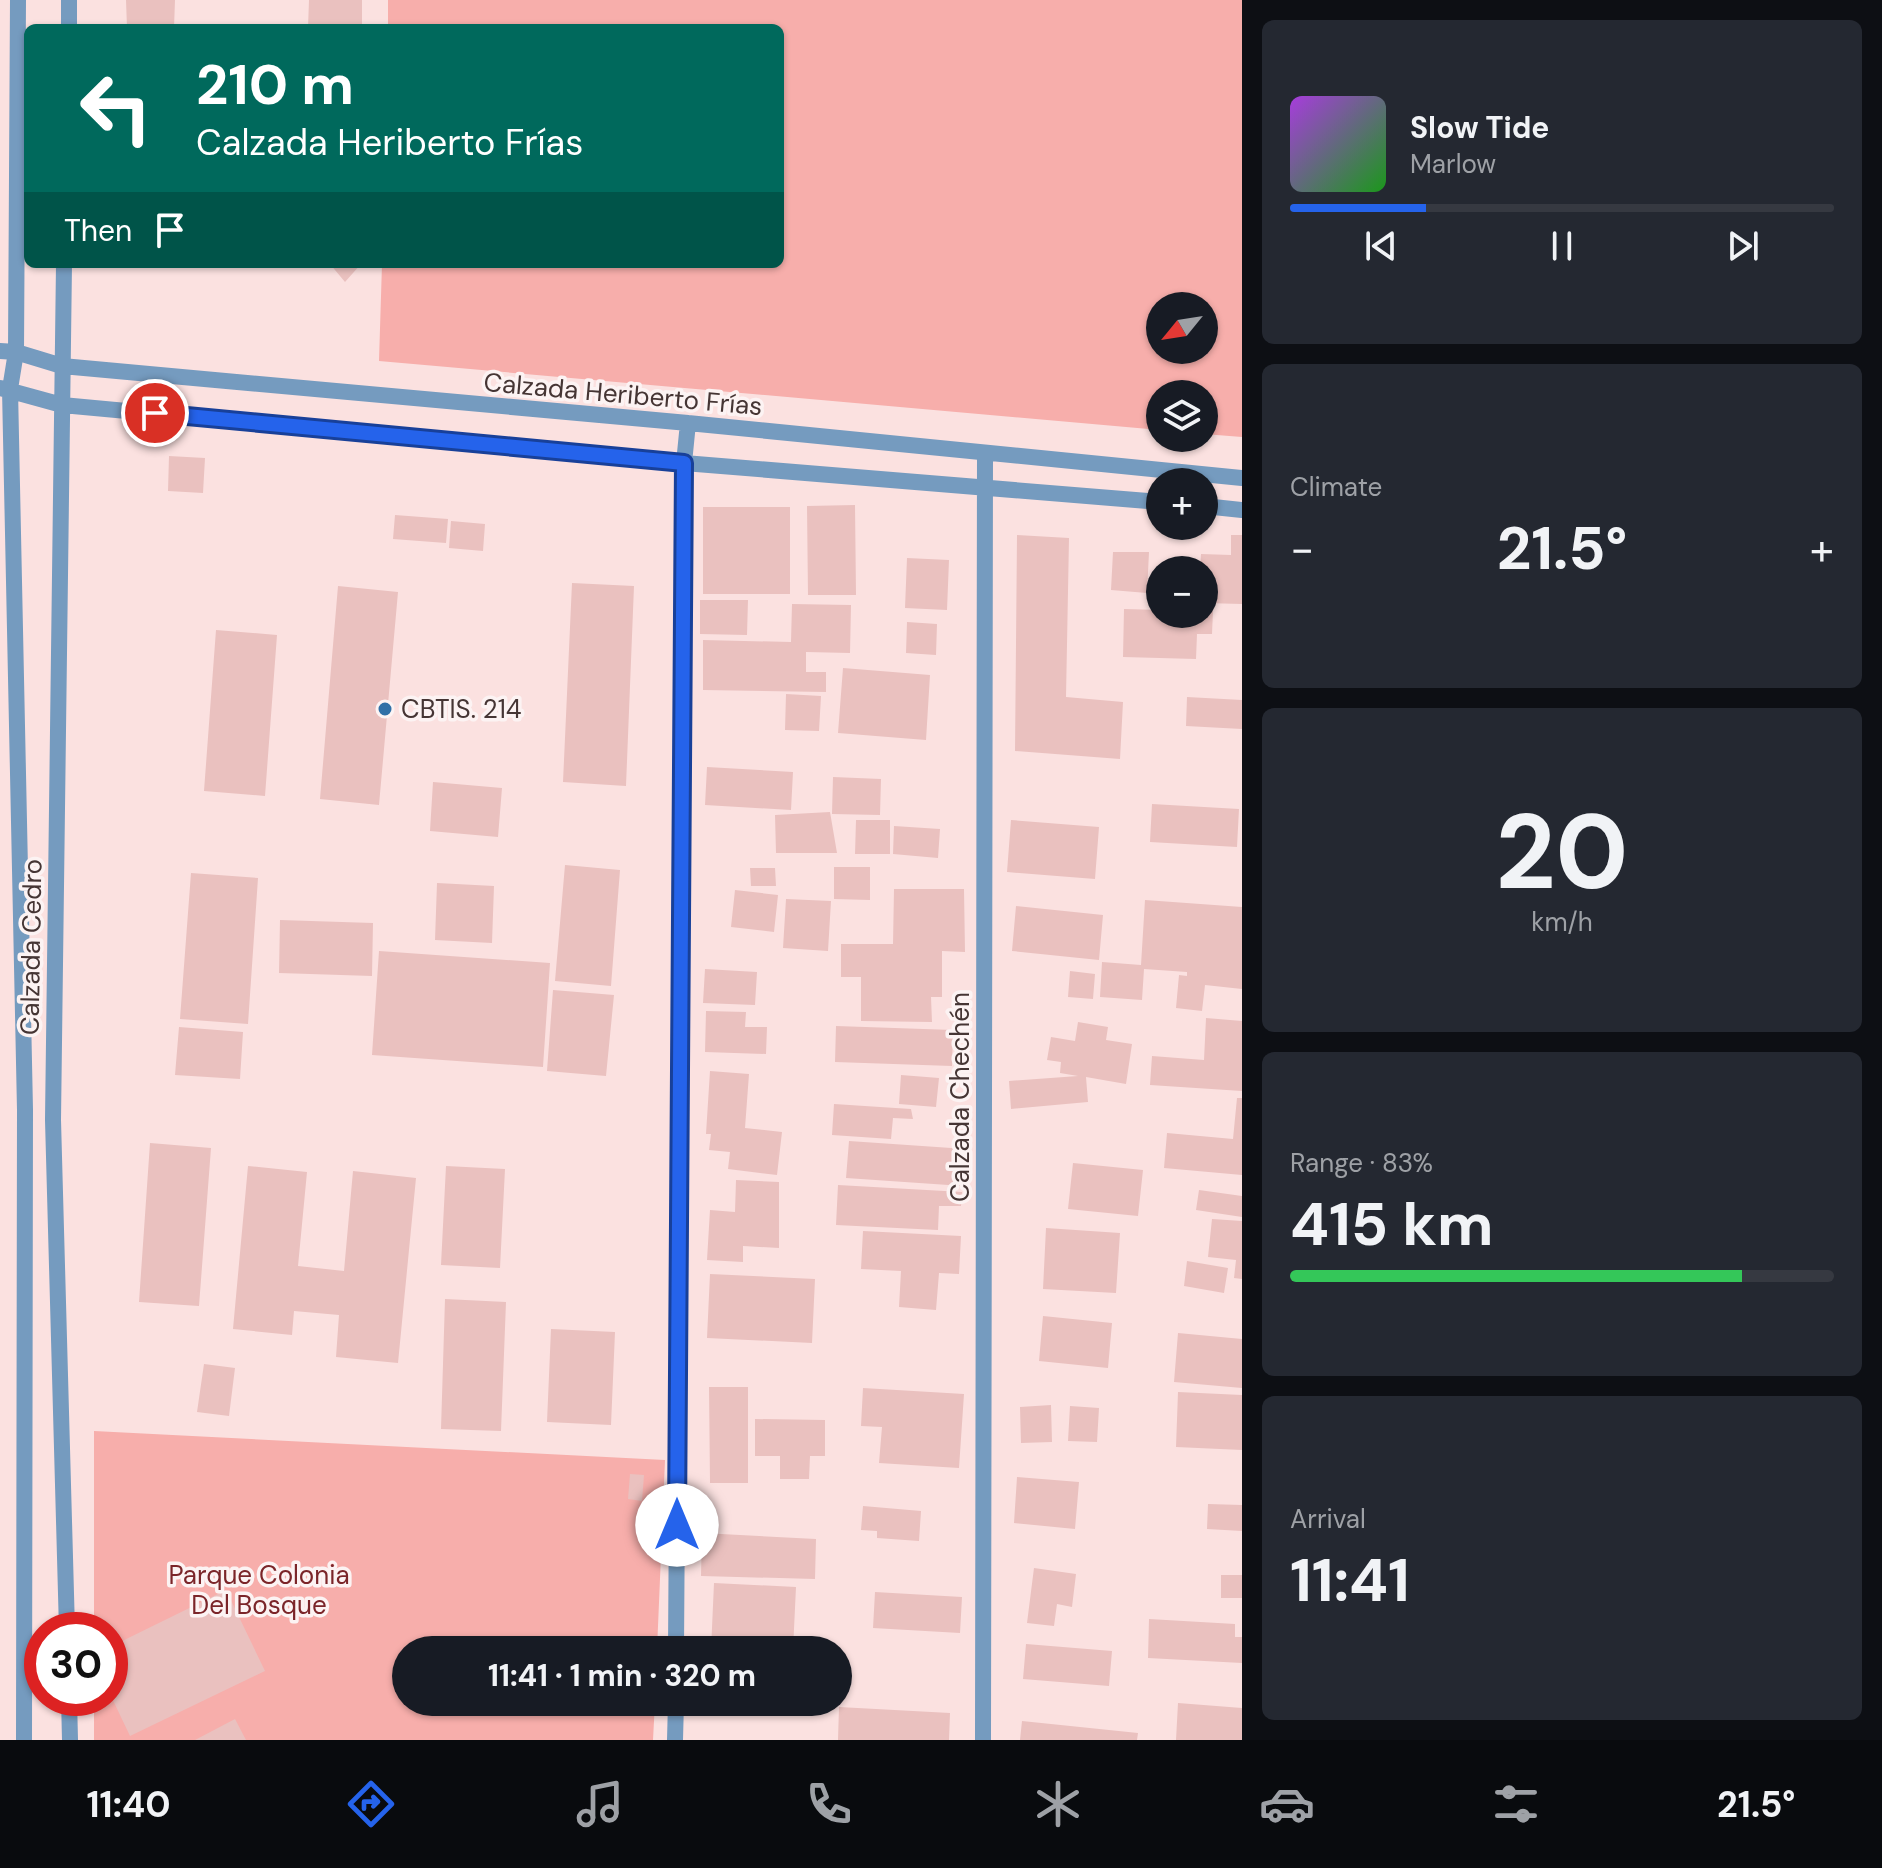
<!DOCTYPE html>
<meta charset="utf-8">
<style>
:root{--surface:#171b24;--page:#242831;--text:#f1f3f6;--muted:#9ea1a6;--line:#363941;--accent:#2563eb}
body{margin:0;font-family:"DM Sans",sans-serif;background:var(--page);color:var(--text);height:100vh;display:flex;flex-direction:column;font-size:30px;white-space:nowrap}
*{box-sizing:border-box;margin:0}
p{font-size:26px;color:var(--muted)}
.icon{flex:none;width:44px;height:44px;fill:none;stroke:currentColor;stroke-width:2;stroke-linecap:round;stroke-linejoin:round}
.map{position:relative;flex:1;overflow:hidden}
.details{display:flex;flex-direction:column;gap:20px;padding:20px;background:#0d0f14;width:640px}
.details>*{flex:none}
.banner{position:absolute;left:24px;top:24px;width:760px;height:244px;border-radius:12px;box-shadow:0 2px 6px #0004;background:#00695c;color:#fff;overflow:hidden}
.needle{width:52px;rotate:240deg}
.tools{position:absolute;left:1146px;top:292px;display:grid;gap:16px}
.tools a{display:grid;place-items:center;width:72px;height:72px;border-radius:50%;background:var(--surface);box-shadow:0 2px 6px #0004;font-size:40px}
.speed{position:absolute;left:24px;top:1612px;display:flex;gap:16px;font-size:40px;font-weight:700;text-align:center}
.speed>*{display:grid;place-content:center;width:104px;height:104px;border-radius:50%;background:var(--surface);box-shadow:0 2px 6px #0004;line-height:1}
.speed .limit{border:12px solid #d22;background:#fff;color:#111}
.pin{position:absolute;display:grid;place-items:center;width:68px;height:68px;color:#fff;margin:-34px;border:4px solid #fff;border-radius:50%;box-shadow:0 2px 8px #0007}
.me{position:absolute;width:88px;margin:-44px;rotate:0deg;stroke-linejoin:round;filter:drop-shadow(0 0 6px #0008)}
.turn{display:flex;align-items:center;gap:28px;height:168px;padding:0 40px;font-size:36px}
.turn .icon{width:104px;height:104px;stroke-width:2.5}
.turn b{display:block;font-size:56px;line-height:68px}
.then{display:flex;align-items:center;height:76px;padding:0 40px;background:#0003;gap:16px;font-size:30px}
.big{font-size:60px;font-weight:700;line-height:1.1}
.details .widget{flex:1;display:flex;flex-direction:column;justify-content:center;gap:12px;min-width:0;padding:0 28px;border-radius:12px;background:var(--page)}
.details .dial{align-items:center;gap:0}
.dial b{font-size:104px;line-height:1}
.song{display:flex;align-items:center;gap:24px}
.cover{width:96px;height:96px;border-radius:12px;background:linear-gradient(135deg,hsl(280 70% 55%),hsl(120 70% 35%))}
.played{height:8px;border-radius:4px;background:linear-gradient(90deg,var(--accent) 25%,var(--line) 25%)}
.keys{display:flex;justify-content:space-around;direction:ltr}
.heat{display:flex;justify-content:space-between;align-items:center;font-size:44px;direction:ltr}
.charge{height:12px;border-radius:6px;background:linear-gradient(90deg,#34c759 83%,var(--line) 0)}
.trip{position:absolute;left:392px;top:1636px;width:460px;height:80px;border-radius:40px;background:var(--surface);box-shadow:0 2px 6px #0004;font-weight:700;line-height:80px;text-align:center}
.tabs{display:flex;height:128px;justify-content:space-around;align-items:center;background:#090b0e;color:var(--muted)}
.tabs .icon{width:56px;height:56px}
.tabs .current{color:var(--accent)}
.tabs b{font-size:36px;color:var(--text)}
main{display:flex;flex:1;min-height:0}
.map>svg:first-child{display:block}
.green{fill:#f7aeab;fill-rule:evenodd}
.building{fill:#eac1bf}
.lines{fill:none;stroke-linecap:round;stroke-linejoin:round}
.street{stroke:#759bbf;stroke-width:16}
.route-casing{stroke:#184099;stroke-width:20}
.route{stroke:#2563eb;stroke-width:14}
.poi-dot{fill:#3070a7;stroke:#fcf3f3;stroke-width:3}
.labels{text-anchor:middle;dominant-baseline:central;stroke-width:7;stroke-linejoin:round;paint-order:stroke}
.street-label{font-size:26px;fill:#453534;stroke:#fcf3f3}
.poi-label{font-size:26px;fill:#453534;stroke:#fcf3f3;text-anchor:start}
.park-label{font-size:26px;fill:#7b2529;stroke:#fcf3f3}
</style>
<main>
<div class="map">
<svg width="1242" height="1740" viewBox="0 0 1242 1740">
<rect width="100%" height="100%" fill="#fbe1e0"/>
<path class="green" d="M388,0H1242V437L1204,434V394H1160V430L379,361L382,264H780V28H388ZM1160,306H1204V350H1160Z
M94,1431L665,1460L657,1650H406V1702H655L653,1740H94V1698H110V1630H94Z"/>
<path class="building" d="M126,0H175L174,28H127Z
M309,0H362V28H308Z
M330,264H361L345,282Z
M169,456L205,458L203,493L168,491Z
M855,505L856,595H808L807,506Z
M703,507H790V594H703Z
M395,515L448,519L446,543L393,539Z
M451,521L485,524L483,551L449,548Z
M1017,535L1069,538L1066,697L1123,702L1120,759L1015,751Z
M1231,535H1242V604L1204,603V570H1200L1201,554L1231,555Z
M1113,552H1149L1147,593L1111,590Z
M907,558L949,560L947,610L905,608Z
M572,583L634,586L626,786L563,782Z
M338,586L398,592L379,805L320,799Z
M700,600H748L747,635L700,634Z
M792,604L851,605L850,653L806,652V672H826V692L703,690V640L791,642Z
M1124,609L1160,610V614H1204V611H1213L1212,634H1197L1196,659L1123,657Z
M907,622L937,624L936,655L906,653Z
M216,630L277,635L265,796L204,791Z
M843,668L930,675L926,740L838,733Z
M786,694L821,696L819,731L785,730Z
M1187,697L1242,700V729L1186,726Z
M707,767L793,772L791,810L705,805Z
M833,777L881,779L880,815L832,814Z
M433,782L502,788L498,837L430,831Z
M1152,804L1239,809L1237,847L1150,842Z
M830,812L837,853H776L775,815Z
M856,820H890V854H855Z
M1011,820L1099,827L1095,879L1007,872Z
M894,826L940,829L938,858L893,854Z
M565,865L620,870L611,986L555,981Z
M834,867H870V900L834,899Z
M750,868H775L776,886H751Z
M191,873L258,878L248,1024L180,1019Z
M437,883L494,886L492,943L435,940Z
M894,889H964L965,952L942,951V997H931L932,1022L861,1021V977H841V944H893Z
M735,890L778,895L774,932L731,927Z
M786,899L831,901L828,951L783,948Z
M1145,900L1242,907V989L1205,985L1202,1011L1176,1008L1179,975L1187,976V972L1144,969L1142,1000L1100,997L1102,962L1141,965Z
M1016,906L1103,915L1099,960L1012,951Z
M280,920L373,923L372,976L279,973Z
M379,951L550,963L543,1067L372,1055Z
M705,969L757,972L755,1005L703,1003Z
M1070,971L1095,974L1093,999L1068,997Z
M553,990L614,995L606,1076L547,1071Z
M706,1011L746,1012L745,1027H767L766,1054L705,1052Z
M1206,1018L1242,1021V1091L1150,1085L1152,1056L1204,1060Z
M1078,1022L1108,1027L1106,1040L1132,1044L1126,1084L1086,1077L1088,1102L1011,1109L1009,1081L1078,1076L1060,1073L1061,1062L1047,1060L1051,1037L1075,1041Z
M836,1026L953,1030L952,1066L835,1062Z
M179,1027L243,1032L240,1079L175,1075Z
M710,1071L749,1074L745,1128L782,1132L777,1175L728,1169L730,1152L709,1150L711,1134H706Z
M901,1075L939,1078L936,1107L899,1104Z
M1237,1098H1242V1175L1164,1168L1167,1133L1233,1139Z
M834,1104L911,1109L913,1119L893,1118L891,1139L832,1135Z
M849,1141L966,1149L963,1186L846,1178Z
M150,1143L211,1148L199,1306L139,1302Z
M1073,1163L1143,1170L1138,1216L1068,1209Z
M248,1166L307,1172L298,1266L344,1271L353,1171L416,1178L398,1363L336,1357L339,1315L294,1311L292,1335L233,1329Z
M446,1166L505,1169L500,1268L441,1265Z
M736,1180L779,1182V1248L743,1246V1262L707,1260L710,1210L735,1212Z
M838,1185L962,1192L961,1206H939L938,1230L836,1225Z
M1199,1190L1242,1196V1217L1196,1210Z
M1212,1219L1242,1221V1279L1234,1278L1236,1260L1208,1257Z
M1046,1228L1120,1233L1116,1293L1043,1289Z
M863,1231L961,1236L959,1274L939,1273L936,1310L899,1307L901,1271L861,1269Z
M1187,1261L1228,1268L1224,1293L1184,1286Z
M710,1274L815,1279L812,1343L707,1338Z
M445,1299L506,1302L501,1431L441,1429Z
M1043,1316L1112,1323L1108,1368L1039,1361Z
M551,1329L615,1332L611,1425L547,1422Z
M1178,1333L1242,1339V1388L1174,1382Z
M204,1364L235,1368L229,1416L197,1412Z
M709,1387H748V1483H710Z
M863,1388L964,1394L959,1468L879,1463L882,1427L861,1426Z
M1178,1392L1242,1395V1450L1176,1447Z
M1051,1405L1052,1442L1021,1443L1020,1407Z
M1070,1406L1099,1408L1097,1442L1068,1441Z
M755,1419L825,1420V1456H810L809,1479H780V1456H755Z
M630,1474L644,1475L642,1501L628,1499Z
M1017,1477L1079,1482L1075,1529L1014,1523Z
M1208,1504L1242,1505V1531L1207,1529Z
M863,1506L921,1511L919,1541L877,1538V1531L861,1530Z
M702,1533L816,1539L815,1579L701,1576Z
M1034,1568L1076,1574L1072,1607L1057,1604L1054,1626L1027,1623Z
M1221,1575H1242V1598H1221Z
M714,1583L796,1587L793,1650H711Z
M226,1590L265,1671L130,1736L110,1694V1647Z
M875,1592L962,1597L960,1633L873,1628Z
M1149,1619L1235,1624V1637H1242V1663L1148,1658Z
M1026,1644L1112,1651L1109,1686L1023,1679Z
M572,1702H590L577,1716L568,1706Z
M1178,1703L1242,1708V1740H1176Z
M839,1707L950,1713L949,1740H838Z
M235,1719L246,1740H195Z
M1022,1721L1138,1733L1137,1740H1020Z"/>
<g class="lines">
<path class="street" d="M18,0L16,352L10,389L25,1110L24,1740
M69,28V0
M64,264L53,1120L67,1630
M0,351L16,352L62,366L688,423L1242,478
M0,388L62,405L684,463L1160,502
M1204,506L1242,510
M676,1650L684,463L688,423
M69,1698L70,1740
M675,1740L676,1702
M983,1740L985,453"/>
</g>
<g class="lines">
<defs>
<path id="route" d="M155,413L684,463L677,1525"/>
</defs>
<use href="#route" class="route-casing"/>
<use href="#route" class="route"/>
</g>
<circle class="poi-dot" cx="385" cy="709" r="8"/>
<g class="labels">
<g class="street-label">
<text transform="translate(623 394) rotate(5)">Calzada Heriberto Frías</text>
<text transform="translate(31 947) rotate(-89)">Calzada Cedro</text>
<text transform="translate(960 1097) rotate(-90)">Calzada Chechén</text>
</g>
<g class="poi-label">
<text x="401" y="709">CBTIS. 214</text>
</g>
<g class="park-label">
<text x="259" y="1575">Parque Colonia<tspan x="259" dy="30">Del Bosque</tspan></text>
</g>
</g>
</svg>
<div class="tools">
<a><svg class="needle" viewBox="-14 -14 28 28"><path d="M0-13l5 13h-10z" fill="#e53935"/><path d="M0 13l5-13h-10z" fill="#9ea1a6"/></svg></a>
<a><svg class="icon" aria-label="layers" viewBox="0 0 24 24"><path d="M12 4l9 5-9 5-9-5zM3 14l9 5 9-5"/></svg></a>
<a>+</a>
<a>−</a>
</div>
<div class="speed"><div class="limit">30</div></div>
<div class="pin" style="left:155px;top:413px;background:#d93025"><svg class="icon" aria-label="arrive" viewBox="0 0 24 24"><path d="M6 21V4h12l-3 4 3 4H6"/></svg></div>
<svg class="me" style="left:677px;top:1525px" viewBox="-20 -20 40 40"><circle r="19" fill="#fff"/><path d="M0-13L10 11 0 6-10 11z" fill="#2563eb"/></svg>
<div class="trip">11:41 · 1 min · 320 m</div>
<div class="banner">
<div class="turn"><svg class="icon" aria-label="left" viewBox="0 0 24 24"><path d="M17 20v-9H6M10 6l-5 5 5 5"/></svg><div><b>210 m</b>Calzada Heriberto Frías</div></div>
<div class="then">Then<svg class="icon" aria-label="arrive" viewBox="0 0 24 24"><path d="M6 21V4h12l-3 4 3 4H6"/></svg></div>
</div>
</div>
<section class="details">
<div class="widget">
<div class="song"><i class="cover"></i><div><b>Slow Tide</b><p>Marlow</p></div></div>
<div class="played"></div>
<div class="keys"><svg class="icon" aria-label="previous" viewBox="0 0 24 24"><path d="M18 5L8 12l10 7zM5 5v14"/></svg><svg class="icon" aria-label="pause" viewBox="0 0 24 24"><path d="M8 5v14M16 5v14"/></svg><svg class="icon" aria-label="next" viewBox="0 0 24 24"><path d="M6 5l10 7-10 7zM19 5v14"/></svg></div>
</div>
<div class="widget"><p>Climate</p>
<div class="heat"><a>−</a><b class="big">21.5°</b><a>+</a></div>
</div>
<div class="widget dial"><b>20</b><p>km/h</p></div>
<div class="widget"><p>Range · 83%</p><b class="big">415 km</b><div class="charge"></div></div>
<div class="widget"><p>Arrival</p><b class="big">11:41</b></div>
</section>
</main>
<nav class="tabs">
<b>11:40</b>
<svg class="icon current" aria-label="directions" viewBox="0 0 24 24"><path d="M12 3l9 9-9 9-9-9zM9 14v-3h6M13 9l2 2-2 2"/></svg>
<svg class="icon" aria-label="music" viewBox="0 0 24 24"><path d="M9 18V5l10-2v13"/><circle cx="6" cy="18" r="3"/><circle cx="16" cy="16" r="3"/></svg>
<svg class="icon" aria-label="phone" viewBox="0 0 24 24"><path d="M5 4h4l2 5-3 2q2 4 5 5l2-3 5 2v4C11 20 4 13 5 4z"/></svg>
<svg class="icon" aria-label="climate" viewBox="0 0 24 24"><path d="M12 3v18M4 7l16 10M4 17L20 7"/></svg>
<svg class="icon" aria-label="car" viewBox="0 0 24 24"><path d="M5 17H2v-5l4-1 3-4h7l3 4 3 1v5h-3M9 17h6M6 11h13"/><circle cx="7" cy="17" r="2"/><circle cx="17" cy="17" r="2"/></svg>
<svg class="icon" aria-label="filters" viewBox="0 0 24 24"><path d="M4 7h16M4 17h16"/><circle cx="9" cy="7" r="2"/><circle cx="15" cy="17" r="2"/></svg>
<b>21.5°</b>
</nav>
